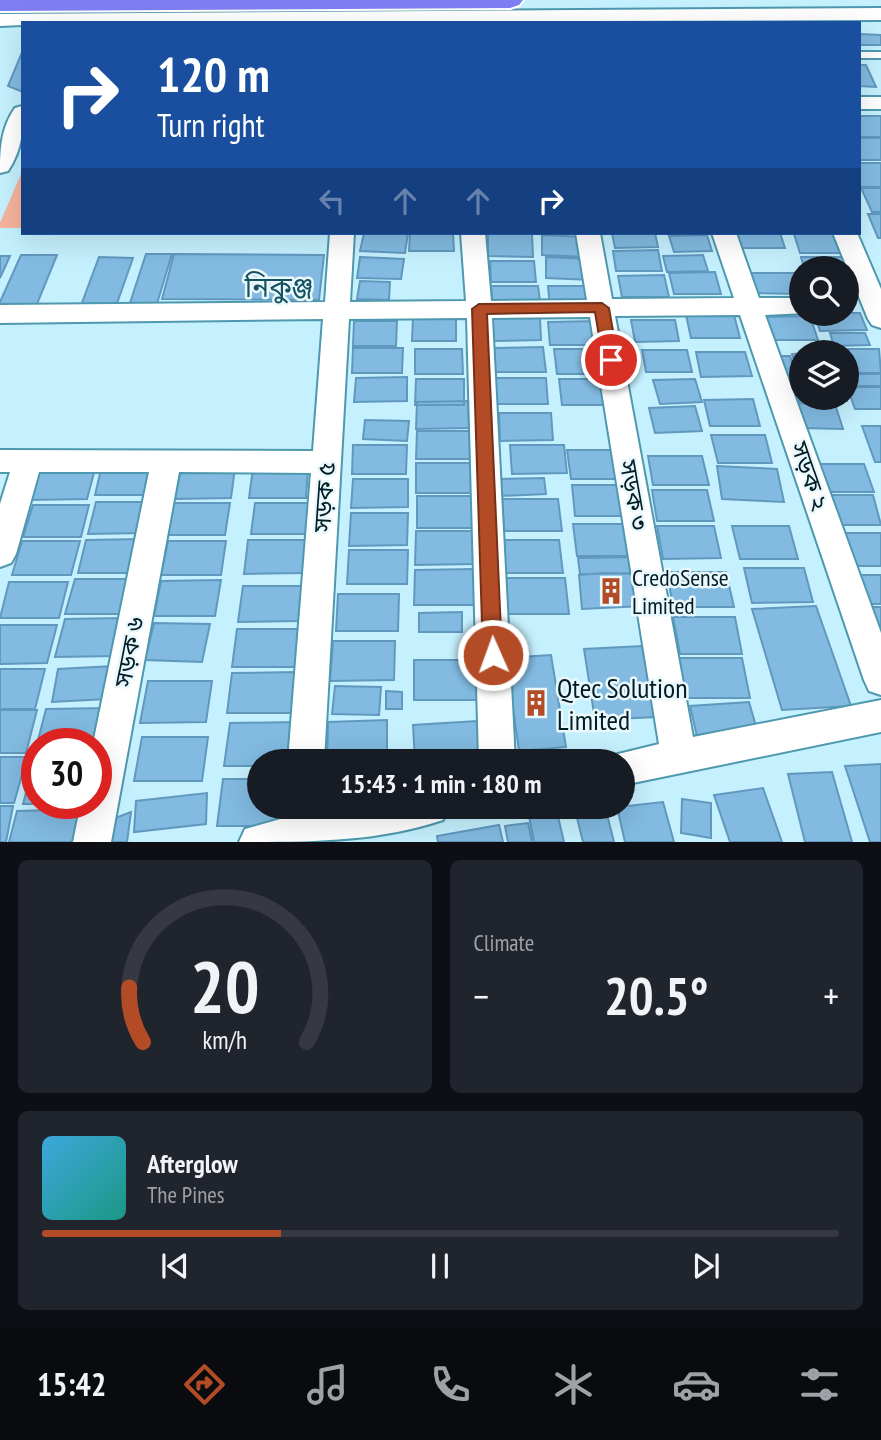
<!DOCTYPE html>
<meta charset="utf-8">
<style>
:root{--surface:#171b24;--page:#20242c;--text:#f1f3f6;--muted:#9ea1a6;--line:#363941;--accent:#b34c26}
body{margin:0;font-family:"PT Sans Narrow","Noto Sans Bengali",sans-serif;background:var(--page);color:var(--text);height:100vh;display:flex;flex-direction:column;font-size:26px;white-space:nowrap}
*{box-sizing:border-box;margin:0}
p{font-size:23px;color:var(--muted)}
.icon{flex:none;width:38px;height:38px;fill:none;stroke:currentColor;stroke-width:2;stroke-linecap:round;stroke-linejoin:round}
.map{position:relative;height:842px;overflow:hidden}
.sheet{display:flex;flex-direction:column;gap:18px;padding:18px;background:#0d0f14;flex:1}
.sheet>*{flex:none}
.guide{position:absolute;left:21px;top:21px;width:840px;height:214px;border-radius:0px;box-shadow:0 7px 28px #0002;background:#1a4fa0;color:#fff;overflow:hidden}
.controls{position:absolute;left:789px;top:256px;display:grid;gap:14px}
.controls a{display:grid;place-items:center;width:70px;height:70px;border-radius:50%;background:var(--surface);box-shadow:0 7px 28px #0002;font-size:35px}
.speed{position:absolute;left:21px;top:728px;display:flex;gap:14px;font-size:35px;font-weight:700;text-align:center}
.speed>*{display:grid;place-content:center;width:91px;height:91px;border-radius:50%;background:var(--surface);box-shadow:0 7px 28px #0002;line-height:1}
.speed .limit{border:10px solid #d22;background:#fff;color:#111}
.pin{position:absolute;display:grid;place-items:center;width:60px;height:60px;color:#fff;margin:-30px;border:4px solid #fff;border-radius:50%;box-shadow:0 2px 7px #0007}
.me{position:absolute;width:77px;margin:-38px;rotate:358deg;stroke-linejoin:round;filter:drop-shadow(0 0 5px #0008)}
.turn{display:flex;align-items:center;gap:24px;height:147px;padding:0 21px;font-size:32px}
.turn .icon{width:91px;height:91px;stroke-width:2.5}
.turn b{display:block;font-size:49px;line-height:60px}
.lanes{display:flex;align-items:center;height:66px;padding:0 21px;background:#0003;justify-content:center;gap:35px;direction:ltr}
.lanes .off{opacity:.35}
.big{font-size:52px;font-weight:600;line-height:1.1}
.sheet .widget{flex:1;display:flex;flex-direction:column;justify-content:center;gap:10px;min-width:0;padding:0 24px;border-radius:10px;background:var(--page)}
.sheet .dial{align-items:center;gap:0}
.dial svg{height:182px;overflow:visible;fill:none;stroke:var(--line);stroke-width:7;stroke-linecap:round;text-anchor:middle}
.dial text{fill:var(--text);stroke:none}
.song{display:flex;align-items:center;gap:21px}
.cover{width:84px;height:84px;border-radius:10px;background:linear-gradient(135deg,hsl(200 70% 55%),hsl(170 70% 35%))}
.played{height:7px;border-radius:4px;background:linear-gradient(90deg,var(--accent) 30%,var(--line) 30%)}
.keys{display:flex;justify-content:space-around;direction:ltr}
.heat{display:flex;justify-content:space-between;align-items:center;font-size:38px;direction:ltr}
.sheet .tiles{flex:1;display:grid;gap:18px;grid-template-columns:1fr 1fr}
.widget:last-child{grid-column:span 2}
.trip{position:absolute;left:247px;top:749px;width:388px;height:70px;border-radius:35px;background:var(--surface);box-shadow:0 7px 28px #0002;font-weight:600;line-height:70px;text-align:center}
.tabs{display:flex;height:112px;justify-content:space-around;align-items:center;background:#090b0e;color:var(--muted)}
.tabs .icon{width:49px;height:49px}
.tabs .on{color:var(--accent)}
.tabs b{font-size:32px;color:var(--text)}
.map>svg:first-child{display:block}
.green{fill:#f5b39d}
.building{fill:#82bae1;stroke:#6198be;stroke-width:2}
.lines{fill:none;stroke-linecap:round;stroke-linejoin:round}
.lane-casing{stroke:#4e99af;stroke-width:4}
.street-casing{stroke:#4e99af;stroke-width:4}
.highway-casing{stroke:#fff;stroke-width:4}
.lane{fill:#fff;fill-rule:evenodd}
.street{fill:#fff;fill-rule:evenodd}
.highway{fill:#7d7ff3;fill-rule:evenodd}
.route{fill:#b34c26;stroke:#743119;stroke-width:2}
.labels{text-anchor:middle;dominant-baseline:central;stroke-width:5;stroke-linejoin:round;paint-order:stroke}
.street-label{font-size:24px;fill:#001c25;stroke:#eaf8fc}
.poi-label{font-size:24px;fill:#001c25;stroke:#eaf8fc;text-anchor:start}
.quarter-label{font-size:28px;fill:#145161;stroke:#eaf8fc}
.near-poi-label{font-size:28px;fill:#001c25;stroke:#eaf8fc;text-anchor:start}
</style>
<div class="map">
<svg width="881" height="842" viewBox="0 0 881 842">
<rect width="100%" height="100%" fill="#c5f0fe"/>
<path class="green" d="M23,169V228H0V223Z"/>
<path class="building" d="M859,34L881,35V45H859Z
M23,50V92L8,86Z
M859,65H866L876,87L859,86Z
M859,116H881V137H859Z
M859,138H881V160H859Z
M859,163H881V187H859Z
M861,188H881V212H872Z
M868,214H881V238H878Z
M364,233H408L405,253L360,251Z
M410,233H453L454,251H409Z
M488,233L532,234L533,257L488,256Z
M612,233H655L658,247L615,248Z
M737,233H780L785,248H742Z
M794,234H835L841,253H800Z
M542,235L587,237V257L542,255Z
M707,235L712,251L674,252L669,236Z
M658,250L662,271H616L613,251Z
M146,254H172L156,307L129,306Z
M174,254L324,255L319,300L162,299Z
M21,255H57L35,309L0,308V302Z
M703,255L708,271L667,272L663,256Z
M0,256H10L0,278Z
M99,257L133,258L115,309L80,308Z
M360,257L404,259L401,279L357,278Z
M546,257L591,259L592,280L546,278Z
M801,257H843L850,276H847V268H804Z
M490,261H534L536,282H491Z
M715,272L721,294H674L669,273Z
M749,273H796L802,294L754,293Z
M664,275L669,297H622L618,276Z
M847,278H850L858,298H847Z
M360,281L390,282L389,300L357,299Z
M491,286H538L541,308H493Z
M548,286H595L597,308L550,307Z
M814,313H860L867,330L820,331Z
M686,315H734L740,338H691Z
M810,316L818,340H768L761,317Z
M413,318H456V341H412Z
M491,318H540L541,340L492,341Z
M631,320H675L679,341L635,342Z
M354,321H397L396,346H353Z
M596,321L599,345H550L548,322Z
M830,333H865L870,345L834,346Z
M543,347L546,372H495L494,348Z
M353,348H403L402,373H352Z
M415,349H462L463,374H415Z
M554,349H604L608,374H557Z
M832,349H879L881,373H847V352H833Z
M642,350H687L692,372H646Z
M696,352H745L752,376L701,377Z
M802,353V376H799L792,354Z
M778,356H790L796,375H785Z
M847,374H881V386H847Z
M407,377V401L354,402L356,378Z
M786,377H802V397H846L847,401H793Z
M495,378H546L548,404H497Z
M416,379H464V405H415Z
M559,379H610L614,405H562Z
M695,379L702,402L660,404L653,380Z
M847,387H881V409H855Z
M753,399L760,426H710L704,400Z
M468,401L469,428L416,429L417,402Z
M795,403L835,404L843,429L802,428Z
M695,406L702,431L655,433L649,408Z
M499,413H551L553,440L500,441Z
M365,420L409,421L407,441L363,439Z
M862,426H881V462H875Z
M417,431H470V459H416Z
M711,435H765L772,463H718Z
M353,445H407L406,474H352Z
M510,445H564L567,473L512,474Z
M567,450H621L626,479H571Z
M648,456H702L709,485H653Z
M416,463H471L472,493H416Z
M816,464H864L874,492H825Z
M102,465H157L150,495H95Z
M717,466L777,469L784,502L722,499Z
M181,468H235L231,498L175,499Z
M253,468H308L306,498H249Z
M40,469H95L87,499L30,500Z
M544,478L546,494L501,496L499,479Z
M353,479H408V507L351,508Z
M572,485H627L632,516H575Z
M652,490H707L714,521H657Z
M823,495H873L881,525H832Z
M417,496H473L474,528H417Z
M502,499H558L562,531H504Z
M96,502H153L146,533L88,534Z
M174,503H230L225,535H168Z
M255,503H311L308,534H251Z
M33,505H89L81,537H23Z
M351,513H408L407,545L349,546Z
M573,524H630L635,556H577Z
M657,526H714L721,558L663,559Z
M732,526H789L798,559H740Z
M416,531H473L474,564L415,565Z
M837,533H881V566H847Z
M144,539L137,573H78L86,540Z
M248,540H306L303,573L244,574Z
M502,540H559L563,573H504Z
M22,541H80L71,575H12Z
M168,541H226L221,575H161Z
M349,550H408L407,584H347Z
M636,557L639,573L580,574L578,558Z
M744,568H804L813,602L752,603Z
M474,569L475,605H414L415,570Z
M667,572H726L734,607H673Z
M605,573L639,574L643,606L582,609L579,575Z
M858,575H881V604H868Z
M506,578H565L569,614H508Z
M75,579H134L127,614H65Z
M221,580L215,616H154L161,581Z
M9,582H68L59,618H0Z
M243,586H303L299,621L238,622Z
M338,594H399L398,631H336Z
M816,606L851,706L782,710L752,609Z
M868,607H881V638Z
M462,612V632H419V613Z
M673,617H735L742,654H680Z
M126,618L117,656L55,657L65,619Z
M154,623L210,624L202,662L145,660Z
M0,625H57L47,663L0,664Z
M237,629H299L295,667H232Z
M333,641H395L394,680L330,681Z
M642,646L656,717L595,720L584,649Z
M551,655L566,747L519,751L506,658Z
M679,658H742L750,698H686Z
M414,660H477L479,700H414Z
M113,666L107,699L52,702L58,669Z
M0,669H45L35,709H0Z
M297,672L292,713H227L232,673Z
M148,681H212L206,722L140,723Z
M335,686L381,687L379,715L332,714Z
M386,691L402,692V709H386Z
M749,702L760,740L699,745L690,706Z
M111,708L96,744H37L46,709Z
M0,710H37L26,753H0Z
M387,720V761H327L328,722Z
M477,721L481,761H415L413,725Z
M296,722L293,761H259V766H224L230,723Z
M142,737H208L202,781H134Z
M0,757H27L14,803H0Z
M35,758H37V803L93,804H23Z
M881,764V842H870L845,766Z
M832,772L852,842H805L788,774Z
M223,779H259V807H289L288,826H217Z
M763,788L782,842H730L714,795Z
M207,793L206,824L134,832L136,801Z
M682,799L711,803V838L681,833Z
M663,802L674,842H625L617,807Z
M0,806H13L6,842H0Z
M605,807L614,842H583L575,810Z
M86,809L80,842H9L17,811Z
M131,812L127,842H104L107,821Z
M557,812L564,842H534L529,816Z
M528,823L532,842H508L505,826Z
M499,825L503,842H438L437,836Z"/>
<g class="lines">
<defs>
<path id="lane" d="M859,52H881V58H859Z"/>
<path id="street" d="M881,8V20L23,23V25L0,26V14Z
M859,97H881V109H859Z
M22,106C25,127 21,152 8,171L0,173C0,149 1,128 15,108Z
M330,233H354L350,302L466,301L461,233H485L491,301L587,300L576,233H600L612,299L734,298L712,233H736L759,298H802V313H806L765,315L881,633V695L869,691L864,680L740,315L615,316L693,737L881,700V732L623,785V761H608L610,756L659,744L590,317L492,318L515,761H479L467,318L349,319L324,761H288L311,473L179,472L111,842H73L81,803H96V744H93L149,472H39L16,554L11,563L0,567V504L10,472H0V450L313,451L323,319L0,323V305L325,302Z
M833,233H857L881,289V328L872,325L868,319Z
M285,807H321V811L342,807H448L443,820C378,842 308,842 239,842L245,829L284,818Z"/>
<path id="highway" d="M0,0H523L519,5L510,8L0,11Z"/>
</defs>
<use href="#lane" class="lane-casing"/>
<use href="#street" class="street-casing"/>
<use href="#highway" class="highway-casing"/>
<use href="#lane" class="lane"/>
<use href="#street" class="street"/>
<use href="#highway" class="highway"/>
</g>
<path class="route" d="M602,303L609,308L618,360L611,366L603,360L595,312L487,314L502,655L500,661L493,663L486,661L483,655L472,309L479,304Z"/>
<defs>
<symbol id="building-bare" viewBox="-9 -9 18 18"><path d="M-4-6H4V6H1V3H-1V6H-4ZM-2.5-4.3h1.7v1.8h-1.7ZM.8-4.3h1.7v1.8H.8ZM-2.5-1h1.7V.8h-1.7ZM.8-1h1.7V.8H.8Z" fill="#b34c26" stroke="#eaf8fc" stroke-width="2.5" paint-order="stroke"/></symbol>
</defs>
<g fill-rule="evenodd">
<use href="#building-bare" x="592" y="572" width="38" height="38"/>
<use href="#building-bare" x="517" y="684" width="38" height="38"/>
</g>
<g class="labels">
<g class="street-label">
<text transform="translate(810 476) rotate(71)">সড়ক ২</text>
<text transform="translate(634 495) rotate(80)">সড়ক ৩</text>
<text transform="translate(324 497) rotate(-86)">সড়ক ৫</text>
<text transform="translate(129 652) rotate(-79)">সড়ক ৬</text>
</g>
<g class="poi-label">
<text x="632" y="577">CredoSense<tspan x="632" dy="28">Limited</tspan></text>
</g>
<g class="quarter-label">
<text x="279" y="286">নিকুঞ্জ</text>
</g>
<g class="near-poi-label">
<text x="557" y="687">Qtec Solution<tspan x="557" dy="32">Limited</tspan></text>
</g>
</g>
</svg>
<div class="controls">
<a><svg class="icon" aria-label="search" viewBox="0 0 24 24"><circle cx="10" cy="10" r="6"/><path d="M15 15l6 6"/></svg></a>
<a><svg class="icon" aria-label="layers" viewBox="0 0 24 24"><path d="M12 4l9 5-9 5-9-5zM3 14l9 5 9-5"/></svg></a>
</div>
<div class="speed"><div class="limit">30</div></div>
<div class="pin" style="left:611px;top:360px;background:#d93025"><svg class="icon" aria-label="arrive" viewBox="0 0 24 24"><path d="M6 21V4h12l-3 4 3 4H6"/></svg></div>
<svg class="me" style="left:493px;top:655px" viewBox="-20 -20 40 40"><circle r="17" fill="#b34c26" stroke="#fff" stroke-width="3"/><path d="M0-11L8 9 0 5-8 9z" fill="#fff"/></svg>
<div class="trip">15:43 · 1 min · 180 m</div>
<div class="guide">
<div class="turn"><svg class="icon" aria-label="right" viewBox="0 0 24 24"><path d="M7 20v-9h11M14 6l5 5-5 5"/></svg><div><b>120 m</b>Turn right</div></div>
<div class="lanes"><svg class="icon off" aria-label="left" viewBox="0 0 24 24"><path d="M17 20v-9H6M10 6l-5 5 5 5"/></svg><svg class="icon off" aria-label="ahead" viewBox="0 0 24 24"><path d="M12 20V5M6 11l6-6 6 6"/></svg><svg class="icon off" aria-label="ahead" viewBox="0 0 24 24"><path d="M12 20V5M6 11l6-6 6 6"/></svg><svg class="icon" aria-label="right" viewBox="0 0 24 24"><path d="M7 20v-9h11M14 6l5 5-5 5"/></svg></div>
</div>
</div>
<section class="sheet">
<div class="tiles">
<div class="widget dial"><svg viewBox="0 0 100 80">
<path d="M14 69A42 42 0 1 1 86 69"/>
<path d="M14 69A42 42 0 0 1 8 45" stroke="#b34c26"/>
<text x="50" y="56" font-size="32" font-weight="700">20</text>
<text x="50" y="72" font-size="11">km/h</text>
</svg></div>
<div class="widget"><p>Climate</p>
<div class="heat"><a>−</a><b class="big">20.5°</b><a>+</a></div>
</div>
<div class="widget">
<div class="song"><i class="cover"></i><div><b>Afterglow</b><p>The Pines</p></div></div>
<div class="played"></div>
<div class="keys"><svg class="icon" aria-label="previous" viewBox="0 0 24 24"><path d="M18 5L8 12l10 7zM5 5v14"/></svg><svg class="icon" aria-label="pause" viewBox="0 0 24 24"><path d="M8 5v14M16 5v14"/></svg><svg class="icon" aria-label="next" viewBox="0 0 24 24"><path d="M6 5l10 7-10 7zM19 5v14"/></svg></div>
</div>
</div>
</section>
<nav class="tabs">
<b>15:42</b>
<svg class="icon on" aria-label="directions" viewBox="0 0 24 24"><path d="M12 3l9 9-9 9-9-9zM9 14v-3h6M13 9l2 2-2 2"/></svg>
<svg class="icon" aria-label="music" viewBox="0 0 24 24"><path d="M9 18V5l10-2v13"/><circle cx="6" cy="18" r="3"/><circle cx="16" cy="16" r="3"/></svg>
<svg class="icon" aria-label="phone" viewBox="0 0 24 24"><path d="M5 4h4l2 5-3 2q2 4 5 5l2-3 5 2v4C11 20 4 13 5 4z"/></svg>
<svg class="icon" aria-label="climate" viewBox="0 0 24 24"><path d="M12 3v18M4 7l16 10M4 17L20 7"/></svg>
<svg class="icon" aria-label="car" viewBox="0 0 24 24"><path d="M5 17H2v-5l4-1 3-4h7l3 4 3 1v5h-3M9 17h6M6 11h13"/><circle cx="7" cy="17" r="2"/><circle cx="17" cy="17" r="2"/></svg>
<svg class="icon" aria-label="filters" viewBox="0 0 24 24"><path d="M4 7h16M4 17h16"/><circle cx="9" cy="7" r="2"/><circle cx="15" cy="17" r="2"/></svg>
</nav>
